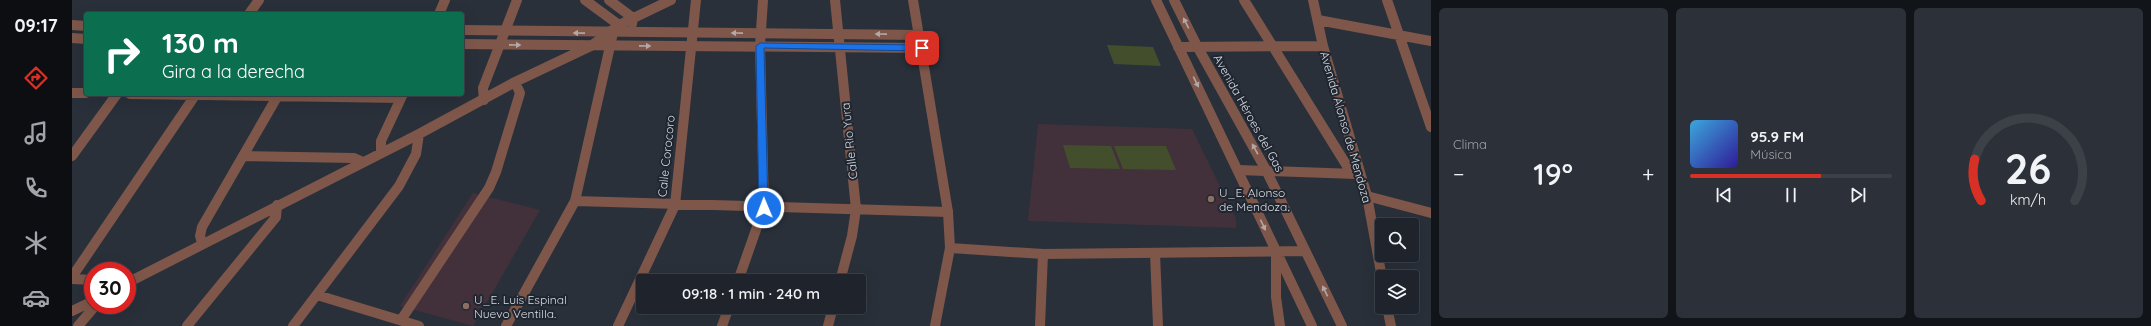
<!DOCTYPE html>
<html lang="es">
<meta charset="utf-8">
<style>
:root{--surface:#1f242c;--page:#2c3038;--text:#f1f3f6;--muted:#a1a4a9;--line:#3c4148;--accent:#d93025}
body{margin:0;font-family:Quicksand,sans-serif;background:var(--page);color:var(--text);height:100vh;display:flex;flex-direction:column;font-size:15px;white-space:nowrap}
*{box-sizing:border-box;margin:0}
p{font-size:13px;color:var(--muted)}
.icon{flex:none;width:22px;height:22px;fill:none;stroke:currentColor;stroke-width:2;stroke-linecap:round;stroke-linejoin:round}
.map{position:relative;flex:1;overflow:hidden}
.side{display:flex;flex-direction:column;gap:8px;padding:8px;background:#111418;width:720px}
.side>*{flex:none}
.hud{position:absolute;left:12px;top:12px;width:380px;height:84px;border-radius:4px;box-shadow:0 4px 16px #0002,0 0 0 1px var(--line);background:#0b6e4f;color:#fff;overflow:hidden}
.fabs{position:absolute;left:1303px;top:218px;display:grid;gap:8px}
.fabs a{display:grid;place-items:center;width:44px;height:44px;border-radius:4px;background:var(--surface);box-shadow:0 4px 16px #0002,0 0 0 1px var(--line);font-size:20px}
.speed{position:absolute;left:12px;top:262px;display:flex;gap:8px;font-size:20px;font-weight:700;text-align:center}
.speed>*{display:grid;place-content:center;width:52px;height:52px;border-radius:50%;background:var(--surface);box-shadow:0 4px 16px #0002,0 0 0 1px var(--line);line-height:1}
.speed .limit{border:6px solid #d22;background:#fff;color:#111}
.pin{position:absolute;display:grid;place-items:center;width:34px;height:34px;color:#fff;margin:-17px;border-radius:8px;box-shadow:0 2px 6px #0006}
.me{position:absolute;width:44px;margin:-22px;rotate:359deg;stroke-linejoin:round;filter:drop-shadow(0 0 3px #0008)}
.turn{display:flex;align-items:center;gap:14px;height:84px;padding:0 12px;font-size:18px}
.turn .icon{width:52px;height:52px;stroke-width:2.5}
.turn b{display:block;font-size:28px;line-height:34px}
.big{font-size:30px;font-weight:600;line-height:1.1}
.side .card{flex:1;display:flex;flex-direction:column;justify-content:center;gap:6px;min-width:0;padding:0 14px;border-radius:6px;background:var(--page)}
.side .dial{align-items:center;gap:0}
.dial svg{height:104px;overflow:visible;fill:none;stroke:var(--line);stroke-width:7;stroke-linecap:round;text-anchor:middle}
.dial text{fill:var(--text);stroke:none}
.song{display:flex;align-items:center;gap:12px}
.cover{width:48px;height:48px;border-radius:6px;background:linear-gradient(135deg,hsl(200 70% 55%),hsl(250 70% 35%))}
.played{height:4px;border-radius:2px;background:linear-gradient(90deg,var(--accent) 65%,var(--line) 65%)}
.keys{display:flex;justify-content:space-around;direction:ltr}
.heat{display:flex;justify-content:space-between;align-items:center;font-size:22px;direction:ltr}
.side .tiles{flex:1;display:grid;gap:8px;grid-template-columns:repeat(3,1fr)}
.trip{position:absolute;left:564px;top:274px;width:230px;height:40px;border-radius:4px;background:var(--surface);box-shadow:0 4px 16px #0002,0 0 0 1px var(--line);font-weight:600;line-height:40px;text-align:center}
main{display:flex;flex:1;min-height:0}
.menu{display:flex;flex-direction:column;width:72px;justify-content:space-around;align-items:center;background:#0c0e12;color:var(--muted)}
.menu .icon{width:28px;height:28px}
.menu .active{color:var(--accent)}
.menu b{font-size:18px;color:var(--text)}
.map>svg:first-child{display:block}
.education{fill:#42313b}
.green{fill:#424e2c}
.lines{fill:none;stroke-linecap:round;stroke-linejoin:round}
.minor{stroke:#7e574a;stroke-width:10}
.tertiary{stroke:#7e574a;stroke-width:10}
.oneway{fill:#b5a7a6}
.route{fill:#1a73e8;stroke:#114b97}
.education-dot{fill:#8d6e63;stroke:#202630;stroke-width:1.5}
.labels{text-anchor:middle;dominant-baseline:central;stroke-width:4;stroke-linejoin:round;paint-order:stroke}
.street-label{font-size:12px;fill:#d9dde4;stroke:#202630}
.poi-label{font-size:12px;fill:#d9dde4;stroke:#202630;text-anchor:start}
</style>
<main>
<nav class="menu">
<b>09:17</b>
<svg class="icon active" aria-label="directions" viewBox="0 0 24 24"><path d="M12 3l9 9-9 9-9-9zM9 14v-3h6M13 9l2 2-2 2"/></svg>
<svg class="icon" aria-label="music" viewBox="0 0 24 24"><path d="M9 18V5l10-2v13"/><circle cx="6" cy="18" r="3"/><circle cx="16" cy="16" r="3"/></svg>
<svg class="icon" aria-label="phone" viewBox="0 0 24 24"><path d="M5 4h4l2 5-3 2q2 4 5 5l2-3 5 2v4C11 20 4 13 5 4z"/></svg>
<svg class="icon" aria-label="climate" viewBox="0 0 24 24"><path d="M12 3v18M4 7l16 10M4 17L20 7"/></svg>
<svg class="icon" aria-label="car" viewBox="0 0 24 24"><path d="M5 17H2v-5l4-1 3-4h7l3 4 3 1v5h-3M9 17h6M6 11h13"/><circle cx="7" cy="17" r="2"/><circle cx="17" cy="17" r="2"/></svg>
</nav>
<div class="map">
<svg width="1359" height="326" viewBox="0 0 1359 326">
<rect width="100%" height="100%" fill="#29303a"/>
<path class="education" d="M966,124L1120,129L1164,219V228L956,221Z
M401,193L468,210L401,326L328,306Z"/>
<path class="green" d="M1035,45L1081,47L1089,66L1042,64Z
M991,145L1039,146L1048,169L998,168Z
M1042,146H1094L1104,170L1051,169Z"/>
<g class="lines">
<path class="minor" d="M513,0L547,25
M537,0L561,18L560,24
M763,0L784,209L780,236L768,281
M1172,0L1280,174
M1241,0L1251,46L1295,196L1310,278
M1315,0L1359,127
M177,14L187,0
M367,14L373,0
M1246,20L1359,41
M1106,47L1251,46
M0,93H14
M58,94L329,98
M412,100L411,88L445,0
M309,152V141L331,94
M0,156L45,94
M172,156L282,158L291,162
M1166,170L1284,174
M1295,196L1359,213
M503,201L876,212
M130,243L128,236L130,227L205,97
M1204,252V297L1208,326
M1083,253L1086,326
M0,277L124,94
M0,279L21,280
M666,281L692,207L688,46L691,0
M55,283L347,134L443,82L519,46L547,25L599,0
M245,295L347,326
M1315,307L1319,326
M0,311L21,301
M329,320L417,188L424,172L448,93L443,82
M6,326L24,305
M115,326L204,217L205,205
M221,326L327,186L344,154L347,134
M434,326L503,201L541,33
M546,326L603,205L624,0
M650,326L657,307
M756,326L761,307
M863,326L878,248
M968,326L971,254"/>
<path class="tertiary" d="M841,0L876,212L878,248L971,254L1233,251
M1084,0L1240,326
M1102,0L1125,46L1194,170L1270,326
M0,25L14,26
M390,30L848,35
M0,38L14,39
M390,44L850,48"/>
</g>
<defs><path id="oneway-solid" d="M-6-.8H1V-3.2L6.5 0L1 3.2V.8H-6Z"/></defs>
<g class="oneway">
<use href="#oneway-solid" transform="translate(1114 23) rotate(-117)"/>
<use href="#oneway-solid" transform="translate(507 33) rotate(-179)"/>
<use href="#oneway-solid" transform="translate(665 33) rotate(-179)"/>
<use href="#oneway-solid" transform="translate(809 34) rotate(-179)"/>
<use href="#oneway-solid" transform="translate(443 45) rotate(1)"/>
<use href="#oneway-solid" transform="translate(573 46) rotate(1)"/>
<use href="#oneway-solid" transform="translate(1124 82) rotate(64)"/>
<use href="#oneway-solid" transform="translate(1183 149) rotate(-119)"/>
<use href="#oneway-solid" transform="translate(1191 225) rotate(65)"/>
<use href="#oneway-solid" transform="translate(1253 291) rotate(-116)"/>
</g>
<path class="route" d="M688,43L850,45L854,48L850,51L692,48L696,208L692,211L687,208L684,46Z"/>
<g class="education-dot">
<circle cx="1139" cy="199" r="4"/>
<circle cx="394" cy="306" r="4"/>
</g>
<g class="labels">
<g class="street-label">
<text transform="translate(1177 113) rotate(61)">Avenida Héroes del Gas</text>
<text transform="translate(1274 127) rotate(74)">Avenida Alonso de Mendoza</text>
<text transform="translate(777 141) rotate(-96)">Calle Rio Yura</text>
<text transform="translate(594 156) rotate(-84)">Calle Corocoro</text>
</g>
<g class="poi-label">
<text x="1147" y="192">U_E. Alonso<tspan x="1147" dy="14">de Mendoza.</tspan></text>
<text x="402" y="299">U_E. Luis Espinal<tspan x="402" dy="14">Nuevo Ventilla.</tspan></text>
</g>
</g>
</svg>
<div class="fabs">
<a><svg class="icon" aria-label="search" viewBox="0 0 24 24"><circle cx="10" cy="10" r="6"/><path d="M15 15l6 6"/></svg></a>
<a><svg class="icon" aria-label="layers" viewBox="0 0 24 24"><path d="M12 4l9 5-9 5-9-5zM3 14l9 5 9-5"/></svg></a>
</div>
<div class="speed"><div class="limit">30</div></div>
<div class="pin" style="left:850px;top:48px;background:#d93025"><svg class="icon" aria-label="arrive" viewBox="0 0 24 24"><path d="M6 21V4h12l-3 4 3 4H6"/></svg></div>
<svg class="me" style="left:692px;top:208px" viewBox="-20 -20 40 40"><circle r="17" fill="#1a73e8" stroke="#fff" stroke-width="3"/><path d="M0-11L8 9 0 5-8 9z" fill="#fff"/></svg>
<div class="trip">09:18 · 1 min · 240 m</div>
<div class="hud">
<div class="turn"><svg class="icon" aria-label="right" viewBox="0 0 24 24"><path d="M7 20v-9h11M14 6l5 5-5 5"/></svg><div><b>130 m</b>Gira a la derecha</div></div>
</div>
</div>
<section class="side">
<div class="tiles">
<div class="card"><p>Clima</p>
<div class="heat"><a>−</a><b class="big">19°</b><a>+</a></div>
</div>
<div class="card">
<div class="song"><i class="cover"></i><div><b>95.9 FM</b><p>Música</p></div></div>
<div class="played"></div>
<div class="keys"><svg class="icon" aria-label="previous" viewBox="0 0 24 24"><path d="M18 5L8 12l10 7zM5 5v14"/></svg><svg class="icon" aria-label="pause" viewBox="0 0 24 24"><path d="M8 5v14M16 5v14"/></svg><svg class="icon" aria-label="next" viewBox="0 0 24 24"><path d="M6 5l10 7-10 7zM19 5v14"/></svg></div>
</div>
<div class="card dial"><svg viewBox="0 0 100 80">
<path d="M14 69A42 42 0 1 1 86 69"/>
<path d="M14 69A42 42 0 0 1 9 37" stroke="#d93025"/>
<text x="50" y="56" font-size="32" font-weight="700">26</text>
<text x="50" y="72" font-size="11">km/h</text>
</svg></div>
</div>
</section>
</main>
